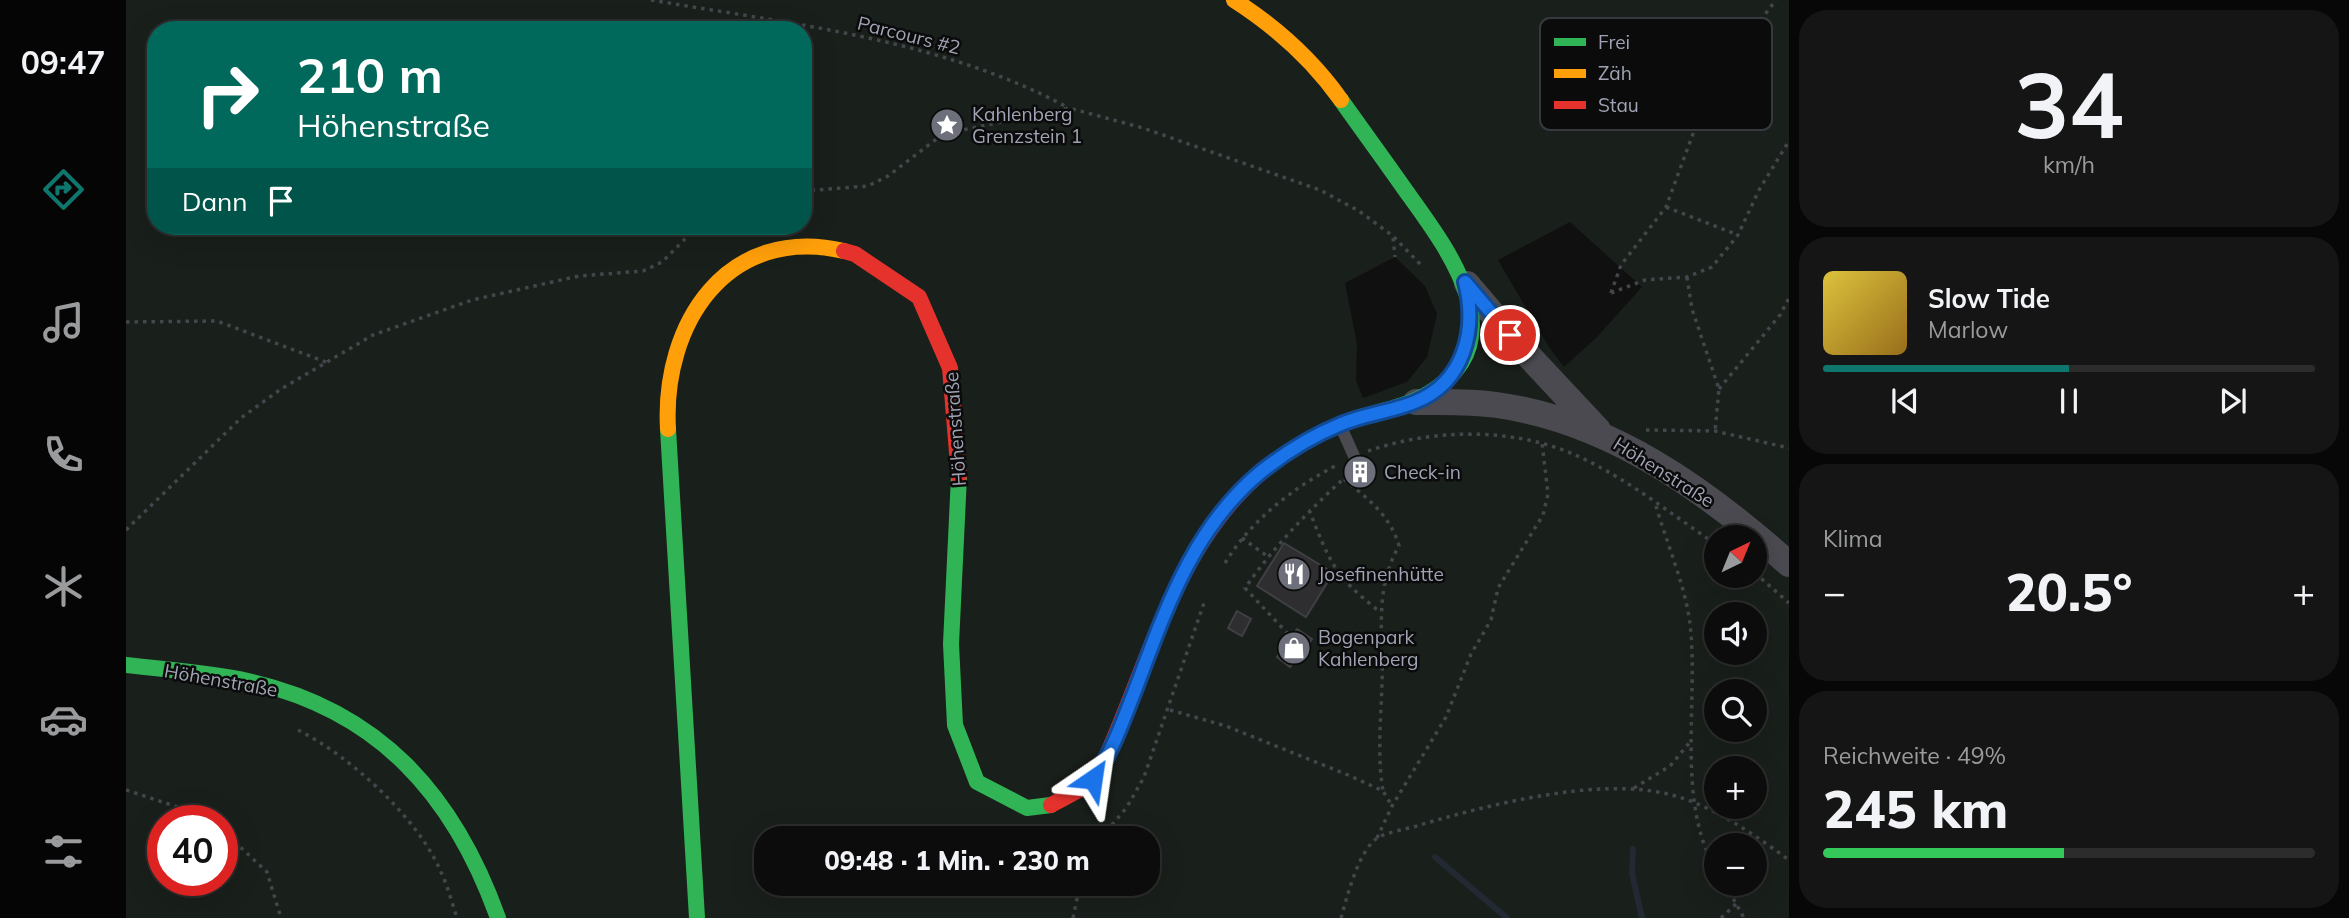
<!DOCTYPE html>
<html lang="de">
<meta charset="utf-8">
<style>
:root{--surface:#0c0c0c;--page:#151515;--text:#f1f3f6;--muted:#9a9b9d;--line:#2c2c2d;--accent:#0f766e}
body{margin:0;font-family:Mulish,sans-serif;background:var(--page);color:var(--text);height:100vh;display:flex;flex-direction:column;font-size:26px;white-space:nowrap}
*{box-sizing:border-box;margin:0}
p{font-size:23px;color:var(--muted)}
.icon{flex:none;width:38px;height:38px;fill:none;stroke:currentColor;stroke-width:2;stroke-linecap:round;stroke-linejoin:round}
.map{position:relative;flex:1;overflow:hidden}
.sheet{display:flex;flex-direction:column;gap:10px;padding:10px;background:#070707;width:560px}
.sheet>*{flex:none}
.banner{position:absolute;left:21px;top:21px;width:665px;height:214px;border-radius:28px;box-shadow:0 7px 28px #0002,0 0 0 2px var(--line);background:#00695c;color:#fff;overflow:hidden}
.needle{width:46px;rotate:43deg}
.controls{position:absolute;left:1578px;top:525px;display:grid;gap:14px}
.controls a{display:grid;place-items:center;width:63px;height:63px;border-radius:50%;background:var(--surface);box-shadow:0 7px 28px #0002,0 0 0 2px var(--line);font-size:35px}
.speed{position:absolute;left:21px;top:805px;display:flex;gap:14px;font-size:35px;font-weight:700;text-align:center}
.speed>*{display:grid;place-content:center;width:91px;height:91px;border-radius:50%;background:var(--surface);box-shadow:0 7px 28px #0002,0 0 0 2px var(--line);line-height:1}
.speed .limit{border:10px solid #d22;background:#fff;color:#111}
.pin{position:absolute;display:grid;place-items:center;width:60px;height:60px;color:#fff;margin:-30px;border:4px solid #fff;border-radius:50%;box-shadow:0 2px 7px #0007}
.me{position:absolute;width:77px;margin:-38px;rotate:32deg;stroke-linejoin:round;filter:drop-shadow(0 0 5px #0008)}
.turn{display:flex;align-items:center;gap:24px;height:147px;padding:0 35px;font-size:32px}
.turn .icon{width:91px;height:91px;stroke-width:2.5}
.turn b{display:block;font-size:49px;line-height:60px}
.then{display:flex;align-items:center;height:66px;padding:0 35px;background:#0003;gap:14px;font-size:26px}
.big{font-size:52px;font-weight:800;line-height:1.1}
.sheet .card{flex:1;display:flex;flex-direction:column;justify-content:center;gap:10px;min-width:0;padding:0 24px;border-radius:28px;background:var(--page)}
.sheet .dial{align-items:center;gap:0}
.dial b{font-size:91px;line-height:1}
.song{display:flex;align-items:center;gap:21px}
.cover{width:84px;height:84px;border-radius:10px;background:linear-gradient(135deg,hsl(50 70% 55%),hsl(40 70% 35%))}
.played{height:7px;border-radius:4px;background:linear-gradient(90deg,var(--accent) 50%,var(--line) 50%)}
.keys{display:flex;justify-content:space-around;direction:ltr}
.heat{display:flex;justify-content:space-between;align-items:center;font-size:38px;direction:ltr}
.charge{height:10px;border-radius:5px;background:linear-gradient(90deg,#34c759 49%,var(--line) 0)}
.trip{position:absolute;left:628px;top:826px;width:406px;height:70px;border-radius:28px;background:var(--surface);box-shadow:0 7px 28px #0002,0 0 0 2px var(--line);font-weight:800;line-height:70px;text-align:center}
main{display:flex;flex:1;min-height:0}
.dock{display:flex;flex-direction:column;width:126px;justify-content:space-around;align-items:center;background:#050505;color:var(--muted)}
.dock .icon{width:49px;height:49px}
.dock .selected{color:var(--accent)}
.dock b{font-size:32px;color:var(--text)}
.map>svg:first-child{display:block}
.green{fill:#191f1a;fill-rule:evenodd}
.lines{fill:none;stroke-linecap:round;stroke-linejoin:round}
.stream{stroke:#232932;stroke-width:6}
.building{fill:#2e2e30;stroke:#3f3f44;stroke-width:2}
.path{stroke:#45464b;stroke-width:3.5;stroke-dasharray:3.5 5;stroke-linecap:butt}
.lane{stroke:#4a4a50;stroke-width:12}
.street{stroke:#4a4a50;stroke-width:26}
.fast{stroke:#30b455;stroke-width:16}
.slow{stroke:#ff9f0a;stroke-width:16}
.jam{stroke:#e5322d;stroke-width:16}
.route-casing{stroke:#114b97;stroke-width:18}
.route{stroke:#1a73e8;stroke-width:12}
.labels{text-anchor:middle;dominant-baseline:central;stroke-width:5;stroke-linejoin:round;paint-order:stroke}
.street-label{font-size:19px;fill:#9fa3b3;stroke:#0b0b0c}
.poi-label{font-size:19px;fill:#9fa3b3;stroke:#0b0b0c;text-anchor:start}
.key{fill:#0b0b0c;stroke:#37393e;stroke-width:2}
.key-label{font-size:19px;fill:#9fa3b3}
</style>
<main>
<nav class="dock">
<b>09:47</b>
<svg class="icon selected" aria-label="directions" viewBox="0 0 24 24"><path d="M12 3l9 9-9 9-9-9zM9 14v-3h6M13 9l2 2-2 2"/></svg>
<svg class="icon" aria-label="music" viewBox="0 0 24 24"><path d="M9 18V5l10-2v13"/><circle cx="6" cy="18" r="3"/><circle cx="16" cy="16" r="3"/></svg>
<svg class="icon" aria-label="phone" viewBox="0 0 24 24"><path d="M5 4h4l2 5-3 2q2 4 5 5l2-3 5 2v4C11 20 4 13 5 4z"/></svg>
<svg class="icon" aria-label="climate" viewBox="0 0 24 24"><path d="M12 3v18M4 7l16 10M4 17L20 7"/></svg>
<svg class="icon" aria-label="car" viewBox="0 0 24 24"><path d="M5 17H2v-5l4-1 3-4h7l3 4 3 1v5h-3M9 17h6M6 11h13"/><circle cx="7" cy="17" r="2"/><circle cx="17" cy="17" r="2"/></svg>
<svg class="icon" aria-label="filters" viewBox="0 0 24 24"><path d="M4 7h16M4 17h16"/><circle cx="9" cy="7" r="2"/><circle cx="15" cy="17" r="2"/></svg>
</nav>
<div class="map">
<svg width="1663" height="918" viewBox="0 0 1663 918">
<rect width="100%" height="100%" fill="#101010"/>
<path class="green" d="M0,0H1663V918H0ZM30,30H677V226H30ZM1444,222L1516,287L1470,338L1438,367L1423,347L1372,260ZM1269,257L1299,286L1311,314L1301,357L1281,382L1237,398L1230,381L1231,344L1219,283ZM1591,537H1629V576H1591ZM1591,614H1629V653H1591ZM1591,691H1629V730H1591ZM1591,768H1629V807H1591ZM37,821H96V880H37ZM640,838H1022V884H640ZM1591,845H1629V884H1591Z"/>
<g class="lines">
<path class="stream" d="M1507,849L1506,873L1516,918
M1309,857L1381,918"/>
</g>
<path class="building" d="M1158,543L1201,569L1194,578L1201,583L1180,617L1131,586Z
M1111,611L1125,619L1116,636L1102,628Z
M1171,629L1186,639L1164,667L1151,657Z"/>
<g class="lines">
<path class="path" d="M525,0C665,24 814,39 941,107
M677,191L742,186L762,176L817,134L943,108L1017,128L1194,190L1233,211L1267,236L1295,265
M1540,207L1612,235
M1267,238L1269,257
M1561,277L1566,309L1593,389L1589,431
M1485,293L1495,265L1540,207L1585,85L1650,0
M1485,293L1519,280L1561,277L1586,267L1612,235L1633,190L1663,141
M0,322L91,321L200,362
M1593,389L1654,315L1663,298
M1520,430L1589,431L1663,448
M1242,451C1306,429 1384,427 1447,454C1498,476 1545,514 1591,545
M1218,479C1241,498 1265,516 1273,546C1247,591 1258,635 1256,683C1255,719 1251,755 1257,791
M1530,506C1540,541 1560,588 1564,624C1573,700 1549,804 1591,871
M1183,510C1204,562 1208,576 1253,611
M0,530L115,418L155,389L247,335L346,300L453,276L517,271L536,262L564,234L582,226
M1116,538L1141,556
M1099,563C1126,519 1168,487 1213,464
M1629,573L1663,603
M1162,634L1119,588C1150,544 1186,507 1226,471
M1044,710L1100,726L1222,775L1257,791L1266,806
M172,730C224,756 292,818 315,872C322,887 326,903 331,918
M1508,788L1544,766L1565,741
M0,790L76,815L84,821
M96,830L141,872L155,918
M975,838L1001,807L1018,777L1079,600
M1251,838L1266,806L1320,717L1345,654L1365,620L1372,588L1417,515L1422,494L1416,443
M1599,884L1618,918
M947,918L954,884
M1215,918C1221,897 1233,848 1253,837C1265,831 1282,829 1294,825C1361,805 1468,778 1537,793C1582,802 1626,833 1663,860
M1595,918L1611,903"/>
<path class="lane" d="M1215,427L1228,456"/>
<path class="street" d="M1341,284L1399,352L1472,430
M1290,402C1317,402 1344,401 1371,405C1484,421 1580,490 1663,564"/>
<path class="fast" d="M542,429L571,918
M1148,462C1173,445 1199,429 1228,419C1253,411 1280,407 1303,393C1392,339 1321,248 1280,191C1259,161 1237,131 1215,100
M833,476L825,644L829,725L851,782L901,808L925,805
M0,665C40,670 82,672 122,681C253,710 328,795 372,918"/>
<path class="slow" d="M1108,0C1150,27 1186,59 1215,100
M542,429C536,324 601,224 718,251"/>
<path class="jam" d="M718,251L729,254L793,297L824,368L833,476
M925,805L953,790L976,766C1025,661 1050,536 1148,462"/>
</g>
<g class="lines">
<defs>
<path id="route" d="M967,779C986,753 996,723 1008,693C1039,612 1066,528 1136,471C1159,453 1186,436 1213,425C1237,414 1265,412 1289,402C1339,382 1351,329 1339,282L1384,335"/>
</defs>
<use href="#route" class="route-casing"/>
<use href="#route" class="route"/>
</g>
<defs>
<symbol id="sight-disc" viewBox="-11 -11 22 22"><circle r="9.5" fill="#6d707a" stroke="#0b0b0c"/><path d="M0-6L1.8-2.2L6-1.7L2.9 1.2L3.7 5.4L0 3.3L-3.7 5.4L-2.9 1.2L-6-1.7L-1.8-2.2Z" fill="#fff"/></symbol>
<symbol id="building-disc" viewBox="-11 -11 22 22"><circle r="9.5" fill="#6d707a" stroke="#0b0b0c"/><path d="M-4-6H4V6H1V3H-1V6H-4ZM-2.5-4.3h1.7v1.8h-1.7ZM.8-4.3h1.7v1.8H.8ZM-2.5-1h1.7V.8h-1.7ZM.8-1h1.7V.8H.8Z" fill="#fff"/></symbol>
<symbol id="restaurant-disc" viewBox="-11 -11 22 22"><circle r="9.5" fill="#6d707a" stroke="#0b0b0c"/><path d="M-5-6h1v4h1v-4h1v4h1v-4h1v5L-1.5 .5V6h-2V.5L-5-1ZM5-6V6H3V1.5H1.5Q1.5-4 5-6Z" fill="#fff"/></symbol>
<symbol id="shop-disc" viewBox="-11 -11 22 22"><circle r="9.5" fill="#6d707a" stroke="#0b0b0c"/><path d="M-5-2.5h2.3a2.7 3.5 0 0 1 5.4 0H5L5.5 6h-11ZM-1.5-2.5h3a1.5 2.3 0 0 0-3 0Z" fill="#fff"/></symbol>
</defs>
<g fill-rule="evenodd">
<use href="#sight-disc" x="802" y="106" width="38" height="38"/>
<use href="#building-disc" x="1215" y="453" width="38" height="38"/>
<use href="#restaurant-disc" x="1149" y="555" width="38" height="38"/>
<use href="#shop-disc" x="1149" y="629" width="38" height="38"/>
</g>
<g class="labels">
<g class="street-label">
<text transform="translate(783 35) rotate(14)">Parcours #2</text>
<text transform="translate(829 429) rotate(-94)">Höhenstraße</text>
<text transform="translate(1538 472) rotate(32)">Höhenstraße</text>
<text transform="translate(95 680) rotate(10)">Höhenstraße</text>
</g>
<g class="poi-label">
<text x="846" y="114">Kahlenberg<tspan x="846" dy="22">Grenzstein 1</tspan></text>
<text x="1258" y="472">Check-in</text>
<text x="1192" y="574">Josefinenhütte</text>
<text x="1192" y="637">Bogenpark<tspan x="1192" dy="22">Kahlenberg</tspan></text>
</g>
</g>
<rect x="1414" y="18" width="232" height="112" rx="10" class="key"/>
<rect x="1428" y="38" width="32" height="8" fill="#30b455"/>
<rect x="1428" y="69" width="32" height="9" fill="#ff9f0a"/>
<rect x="1428" y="101" width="32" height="8" fill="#e5322d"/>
<g class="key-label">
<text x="1472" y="49">Frei</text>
<text x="1472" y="80">Zäh</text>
<text x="1472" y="112">Stau</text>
</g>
</svg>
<div class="controls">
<a><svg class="needle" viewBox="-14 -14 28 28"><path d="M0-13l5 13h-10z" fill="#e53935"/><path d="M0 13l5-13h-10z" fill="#9a9b9d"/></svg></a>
<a><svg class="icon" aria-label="sound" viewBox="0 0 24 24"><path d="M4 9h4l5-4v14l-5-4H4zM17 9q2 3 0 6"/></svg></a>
<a><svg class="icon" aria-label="search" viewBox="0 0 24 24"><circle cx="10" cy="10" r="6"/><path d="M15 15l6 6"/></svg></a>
<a>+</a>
<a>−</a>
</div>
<div class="speed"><div class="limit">40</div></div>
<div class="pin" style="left:1384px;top:335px;background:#d93025"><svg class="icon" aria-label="arrive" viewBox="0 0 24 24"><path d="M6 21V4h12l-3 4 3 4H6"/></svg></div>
<svg class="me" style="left:967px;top:779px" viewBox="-20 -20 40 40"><path d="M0-17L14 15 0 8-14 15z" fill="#1a73e8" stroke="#fff" stroke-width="4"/></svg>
<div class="trip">09:48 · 1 Min. · 230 m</div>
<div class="banner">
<div class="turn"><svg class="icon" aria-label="right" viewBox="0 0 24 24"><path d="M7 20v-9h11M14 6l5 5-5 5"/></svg><div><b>210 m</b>Höhenstraße</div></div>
<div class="then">Dann<svg class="icon" aria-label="arrive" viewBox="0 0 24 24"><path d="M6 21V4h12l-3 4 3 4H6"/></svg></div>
</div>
</div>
<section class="sheet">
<div class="card dial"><b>34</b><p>km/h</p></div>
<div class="card">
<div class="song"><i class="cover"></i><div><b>Slow Tide</b><p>Marlow</p></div></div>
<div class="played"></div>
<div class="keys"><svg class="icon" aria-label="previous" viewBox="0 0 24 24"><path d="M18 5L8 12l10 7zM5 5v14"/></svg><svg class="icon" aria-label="pause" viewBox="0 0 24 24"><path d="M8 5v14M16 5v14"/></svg><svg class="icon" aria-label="next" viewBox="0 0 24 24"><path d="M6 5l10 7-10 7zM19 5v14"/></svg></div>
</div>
<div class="card"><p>Klima</p>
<div class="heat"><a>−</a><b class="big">20.5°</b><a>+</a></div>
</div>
<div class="card"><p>Reichweite · 49%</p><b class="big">245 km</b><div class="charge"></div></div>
</section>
</main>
